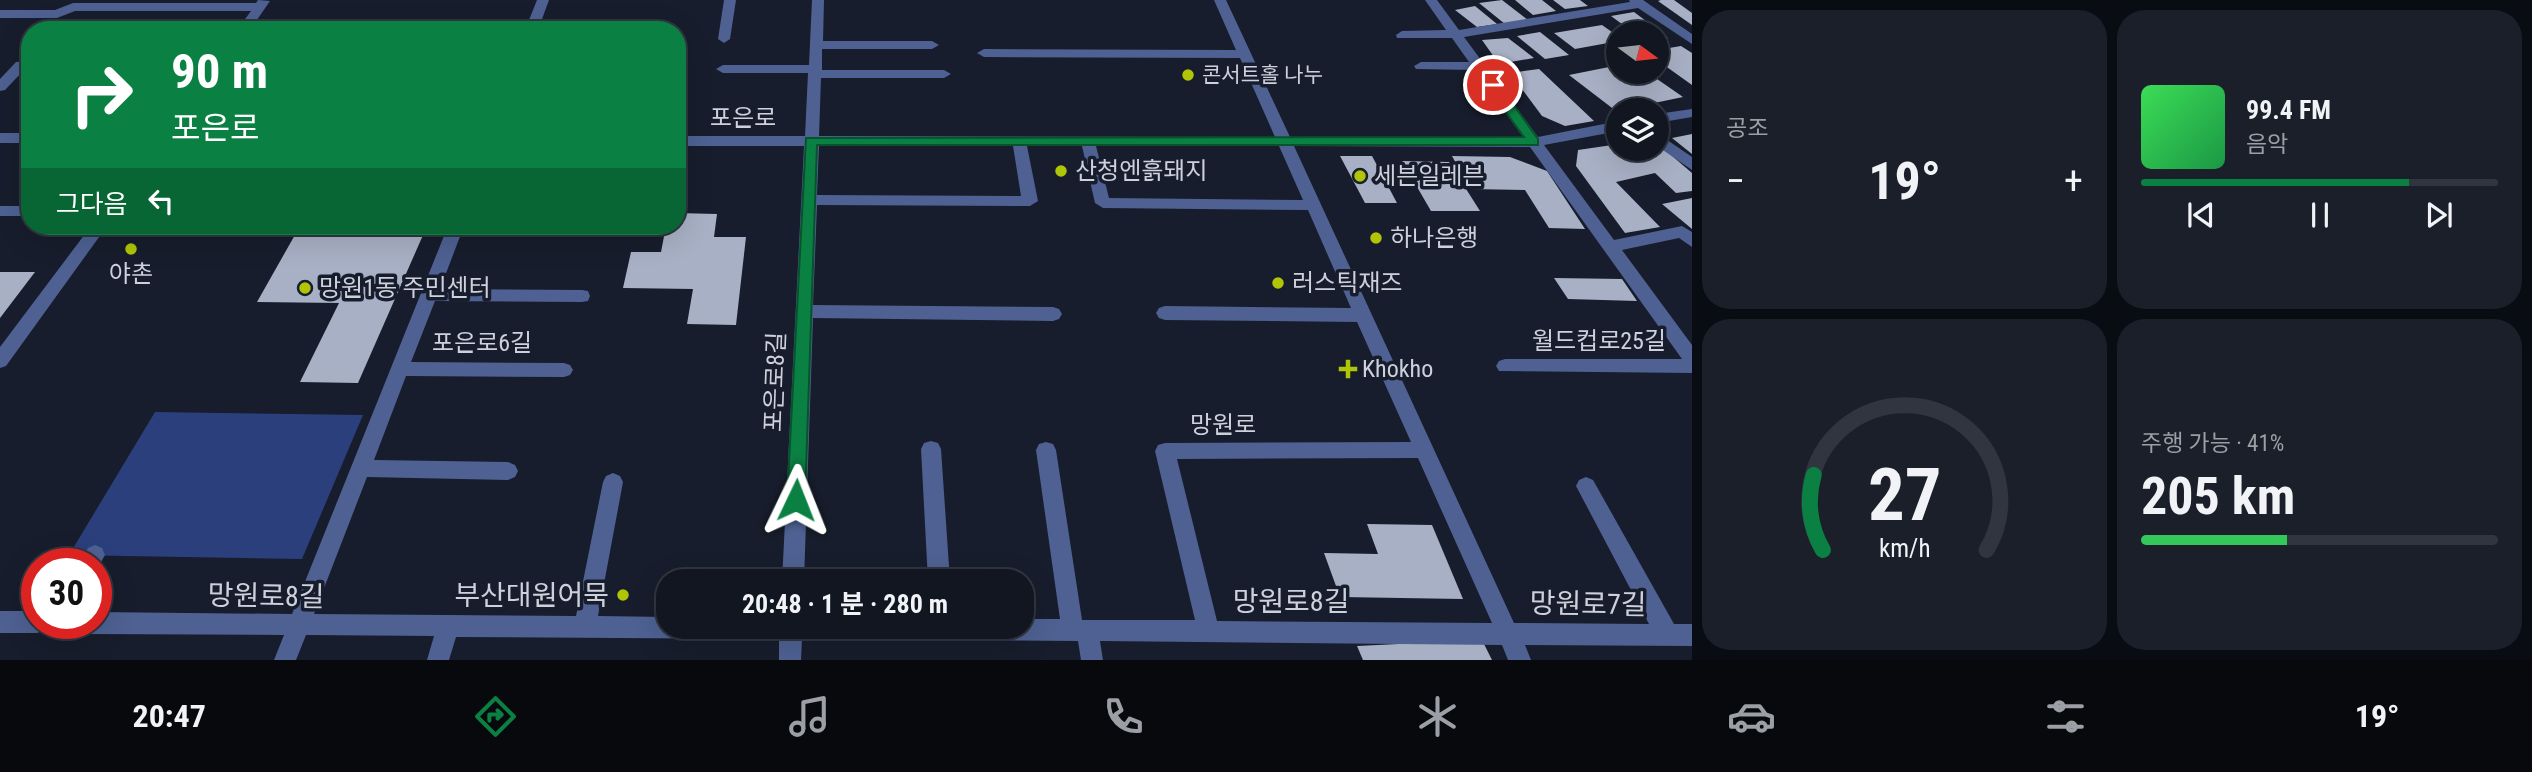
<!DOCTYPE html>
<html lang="ko">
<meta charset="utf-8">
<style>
:root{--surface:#111621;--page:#1a1f2a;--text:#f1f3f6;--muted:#9c9fa5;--line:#30353f;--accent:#0b8043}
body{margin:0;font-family:"Roboto Condensed","Noto Sans KR",sans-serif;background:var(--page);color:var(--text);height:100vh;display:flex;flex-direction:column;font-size:26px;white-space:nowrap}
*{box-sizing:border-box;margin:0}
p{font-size:23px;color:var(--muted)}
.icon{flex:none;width:38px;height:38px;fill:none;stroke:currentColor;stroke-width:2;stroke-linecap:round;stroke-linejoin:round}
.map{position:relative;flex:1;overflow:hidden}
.details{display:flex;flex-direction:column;gap:10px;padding:10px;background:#090c12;width:840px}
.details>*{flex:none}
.top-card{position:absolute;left:21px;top:21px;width:665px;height:214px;border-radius:28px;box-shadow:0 7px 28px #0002,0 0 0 2px var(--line);background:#0b8043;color:#fff;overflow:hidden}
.needle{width:46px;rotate:105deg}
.buttons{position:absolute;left:1606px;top:21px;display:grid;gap:14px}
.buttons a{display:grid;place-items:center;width:63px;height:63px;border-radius:50%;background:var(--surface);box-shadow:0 7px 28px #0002,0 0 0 2px var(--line);font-size:35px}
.speed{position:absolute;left:21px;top:548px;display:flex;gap:14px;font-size:35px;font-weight:700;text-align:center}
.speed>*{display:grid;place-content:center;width:91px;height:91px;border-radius:50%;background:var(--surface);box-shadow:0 7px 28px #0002,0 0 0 2px var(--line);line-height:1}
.speed .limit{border:10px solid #d22;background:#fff;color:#111}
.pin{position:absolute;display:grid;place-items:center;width:60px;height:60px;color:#fff;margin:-30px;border:4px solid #fff;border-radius:50%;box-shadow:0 2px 7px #0007}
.me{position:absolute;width:77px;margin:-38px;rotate:2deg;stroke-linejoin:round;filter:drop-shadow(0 0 5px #0008)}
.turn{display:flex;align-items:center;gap:24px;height:147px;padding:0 35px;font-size:32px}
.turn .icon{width:91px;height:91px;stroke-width:2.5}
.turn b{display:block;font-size:49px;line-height:60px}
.then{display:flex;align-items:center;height:66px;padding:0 35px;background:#0003;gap:14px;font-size:26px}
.big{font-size:52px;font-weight:700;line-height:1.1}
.details .tile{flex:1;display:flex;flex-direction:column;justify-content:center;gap:10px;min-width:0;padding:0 24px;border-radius:28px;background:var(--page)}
.details .dial{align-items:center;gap:0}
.dial svg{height:182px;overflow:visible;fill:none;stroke:var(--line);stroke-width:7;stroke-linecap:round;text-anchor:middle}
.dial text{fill:var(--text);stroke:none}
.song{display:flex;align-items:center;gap:21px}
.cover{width:84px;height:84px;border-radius:10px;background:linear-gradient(135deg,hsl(130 70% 55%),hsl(140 70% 35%))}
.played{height:7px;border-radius:4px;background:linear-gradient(90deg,var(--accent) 75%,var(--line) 75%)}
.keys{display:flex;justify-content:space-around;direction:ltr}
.heat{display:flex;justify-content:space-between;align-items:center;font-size:38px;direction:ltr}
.charge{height:10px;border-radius:5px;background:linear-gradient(90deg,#34c759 41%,var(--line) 0)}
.details .tiles{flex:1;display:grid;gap:10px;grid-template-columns:repeat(2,1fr)}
.trip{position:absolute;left:656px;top:569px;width:378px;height:70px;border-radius:28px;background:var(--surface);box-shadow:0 7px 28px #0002,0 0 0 2px var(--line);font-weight:700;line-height:70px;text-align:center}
.tab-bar{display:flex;height:112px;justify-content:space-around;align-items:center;background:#07090d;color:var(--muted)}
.tab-bar .icon{width:49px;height:49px}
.tab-bar .current{color:var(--accent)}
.tab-bar b{font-size:32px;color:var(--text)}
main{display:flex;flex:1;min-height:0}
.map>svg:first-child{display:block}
.green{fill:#2b3f7d}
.building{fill:#a8b0c5}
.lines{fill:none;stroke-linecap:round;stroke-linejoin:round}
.minor{fill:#4e6192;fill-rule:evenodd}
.route{fill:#0b8043;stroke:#07532c;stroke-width:2}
.poi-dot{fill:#afc506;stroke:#171d2c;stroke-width:2.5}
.labels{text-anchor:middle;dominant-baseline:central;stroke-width:7;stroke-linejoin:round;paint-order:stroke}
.far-poi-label{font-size:21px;fill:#cdd1dc;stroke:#171d2c;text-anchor:start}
.street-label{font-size:24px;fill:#cdd1dc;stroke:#171d2c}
.poi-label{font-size:24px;fill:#cdd1dc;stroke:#171d2c;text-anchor:start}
.near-poi-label{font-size:28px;fill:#cdd1dc;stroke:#171d2c;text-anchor:end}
.near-street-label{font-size:28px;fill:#cdd1dc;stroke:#171d2c}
</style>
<main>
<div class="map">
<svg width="1692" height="660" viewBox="0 0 1692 660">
<rect width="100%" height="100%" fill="#171d2c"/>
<path class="green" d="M155,412L363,415L302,559L69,555Z"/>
<path class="building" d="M1502,0L1528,20L1505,24L1479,3Z
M1515,0H1542L1556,11L1533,15Z
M1553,0H1580L1588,6L1565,9Z
M1661,0H1674L1692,13V25L1658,1Z
M1475,6L1497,24L1477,27L1455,10Z
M1634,12L1662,33L1668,38L1657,39V33H1634L1611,16Z
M1602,25L1619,37V41L1575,49L1554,33Z
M1540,32L1569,55L1545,59L1517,36Z
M1508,38L1534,58L1499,64L1482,40Z
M1681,46L1692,53V85L1657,60V50Z
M1619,65V72H1647L1683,97L1616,111L1569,75Z
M1539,69L1594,121L1565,126L1542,116L1510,73Z
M1692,134V154L1672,138Z
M1657,143L1692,173V191L1676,193L1655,173L1616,182L1660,227L1625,233L1576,166L1578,150L1619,144V149H1657Z
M1340,156H1372L1397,203H1365Z
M1452,156L1510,157L1547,171L1585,229L1549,228L1525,190L1470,189Z
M1402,161L1449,162L1480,211H1431Z
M1692,198V229L1662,204Z
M677,213L717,214L714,237H746L736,325L687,324L693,289L623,288L631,252H661L666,226H677Z
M300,226H427L358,383L300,382L339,303L257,302Z
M0,272H35L0,318Z
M1554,278L1622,279L1637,301L1568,299Z
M1367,524L1432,525L1463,599L1340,597L1324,553L1378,554Z
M1482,640L1492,660H1363L1357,646Z"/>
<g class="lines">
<path class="minor" d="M258,0L270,1L250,30H237L251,11H75L57,18H0V10H55L73,3H256Z
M537,0H549L538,30H525Z
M724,0H736L730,39L724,43L718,39Z
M812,0H824L823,41H932L939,45L932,49H822V70H944L951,74L944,78H821L819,136L1275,137L1240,58L984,57L977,53L984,49L1236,50L1214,0H1226L1290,137H1523L1475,70L1416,69L1414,66L1421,62H1469L1452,38H1397L1396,35L1402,31L1446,30L1425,0H1437L1459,30L1630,2L1629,0H1643L1692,34V44L1638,8L1464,37L1538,137L1619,121V131L1544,145L1614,240L1682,226L1692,232V247L1679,238L1622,250L1692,345V373L1499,371L1496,366L1499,361L1505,359H1682L1530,147L1294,146L1514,623L1649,624L1576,486L1579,480L1586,477L1593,480L1674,624H1692V646L1525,645L1531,660H1508L1502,645L1100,641L1103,660H1081L1078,641L802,639L801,660H779V639L456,637L449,660H427L434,636L306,635L296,660H274L284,635L84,634L76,631L73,623H96V612L292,614L448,226H464L440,289L582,290L588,291L590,296L588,301L582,302L435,301L411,362L564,363L570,365L573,370L570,375L564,377L406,376L374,460L508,462L515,465L518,471L515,477L508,480L367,477L314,614L576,616L603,482L606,476L613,473L620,476L623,482L598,616L668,617V626H1022V619H1060L1036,450L1039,444L1046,442L1053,444L1056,450L1082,620H1195L1155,451L1158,445L1165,443L1411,442L1357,322L1165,320L1159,318L1156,313L1159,308L1165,306L1351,308L1308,210L1103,208L1095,203L1082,146H1027L1038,201L1030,206L817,205L813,305L1053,307L1059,309L1062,314L1059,319L1053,321L813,318L804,581H782L804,146H677V136H805L808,73H723L716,69L723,65H809ZM819,146H1013L1021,196L817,195ZM1096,146H1279L1303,200L1109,198ZM1418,458L1492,623L1217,621L1177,459Z
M30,61V69H25L5,90L0,91V79L16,62Z
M1692,109V117L1657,123V114Z
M0,133H30V143H0Z
M1657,133L1692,157V170L1657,146Z
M0,206H30V216H0Z
M91,226H107L6,366L0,368V347Z
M931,441L938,443L941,449L950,581H928L921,449L924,443Z
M95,545L102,548L105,555L96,571V564H80L88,548Z
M0,611H37V623H48L45,630L37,633H0Z"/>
</g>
<path class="route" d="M1493,81L1497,82L1538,139V145H817L805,500L803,506L796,508L790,506L787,500L806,138L1524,137L1486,85Z"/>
<g class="poi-dot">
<circle cx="1188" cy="75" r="7"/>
<circle cx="1061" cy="171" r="7"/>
<circle cx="1360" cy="176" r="7"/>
<circle cx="1376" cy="238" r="7"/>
<circle cx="131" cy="249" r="7"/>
<circle cx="1278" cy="283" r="7"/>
<circle cx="305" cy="288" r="7"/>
<path d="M1344.5 358.5h7v7h7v7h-7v7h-7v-7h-7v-7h7z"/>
<circle cx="623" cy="595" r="7"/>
</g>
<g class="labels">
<g class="far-poi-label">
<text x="1202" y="75">콘서트홀 나누</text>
</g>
<g class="street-label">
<text x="743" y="118">포은로</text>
<text x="1599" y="341">월드컵로25길</text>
<text x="482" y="343">포은로6길</text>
<text transform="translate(775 382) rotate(-88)">포은로8길</text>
<text x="1223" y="425">망원로</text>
</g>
<g class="poi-label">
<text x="1075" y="171">산청엔흙돼지</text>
<text x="1374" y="176">세븐일레븐</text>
<text x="1390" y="238">하나은행</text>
<text x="131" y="274" text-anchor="middle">야촌</text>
<text x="1292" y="283">러스틱재즈</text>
<text x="319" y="288">망원1동 주민센터</text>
<text x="1362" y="369">Khokho</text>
</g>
<g class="near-poi-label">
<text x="609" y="595">부산대원어묵</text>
</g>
<g class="near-street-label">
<text transform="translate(266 596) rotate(1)">망원로8길</text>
<text x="1291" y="601">망원로8길</text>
<text transform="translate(1588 604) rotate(1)">망원로7길</text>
</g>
</g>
</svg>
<div class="buttons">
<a><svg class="needle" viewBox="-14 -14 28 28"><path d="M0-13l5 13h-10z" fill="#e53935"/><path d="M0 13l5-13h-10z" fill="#9c9fa5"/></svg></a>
<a><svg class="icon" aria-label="layers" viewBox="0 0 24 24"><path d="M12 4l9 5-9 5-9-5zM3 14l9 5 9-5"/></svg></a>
</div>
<div class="speed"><div class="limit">30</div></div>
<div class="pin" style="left:1493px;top:85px;background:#d93025"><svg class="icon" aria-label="arrive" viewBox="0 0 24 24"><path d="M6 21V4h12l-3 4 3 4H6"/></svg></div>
<svg class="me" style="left:796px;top:500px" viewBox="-20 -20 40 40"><path d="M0-17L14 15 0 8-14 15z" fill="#0b8043" stroke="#fff" stroke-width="4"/></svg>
<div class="trip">20:48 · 1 분 · 280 m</div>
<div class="top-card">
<div class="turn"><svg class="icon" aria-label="right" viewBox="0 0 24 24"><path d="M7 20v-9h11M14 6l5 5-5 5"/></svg><div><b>90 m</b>포은로</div></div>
<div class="then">그다음<svg class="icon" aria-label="left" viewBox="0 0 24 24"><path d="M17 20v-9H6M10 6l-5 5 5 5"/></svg></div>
</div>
</div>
<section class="details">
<div class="tiles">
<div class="tile"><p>공조</p>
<div class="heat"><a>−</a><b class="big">19°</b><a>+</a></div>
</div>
<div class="tile">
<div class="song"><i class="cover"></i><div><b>99.4 FM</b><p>음악</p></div></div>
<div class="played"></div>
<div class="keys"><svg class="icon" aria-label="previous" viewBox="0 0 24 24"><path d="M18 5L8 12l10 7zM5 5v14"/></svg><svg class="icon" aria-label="pause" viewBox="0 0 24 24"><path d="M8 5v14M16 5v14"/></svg><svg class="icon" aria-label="next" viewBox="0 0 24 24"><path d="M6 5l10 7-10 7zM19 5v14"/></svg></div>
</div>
<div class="tile dial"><svg viewBox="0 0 100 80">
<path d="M14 69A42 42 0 1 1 86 69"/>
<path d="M14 69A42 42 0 0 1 10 36" stroke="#0b8043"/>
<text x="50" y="56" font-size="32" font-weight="700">27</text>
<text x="50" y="72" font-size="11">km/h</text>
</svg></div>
<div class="tile"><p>주행 가능 · 41%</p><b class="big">205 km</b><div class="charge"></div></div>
</div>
</section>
</main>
<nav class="tab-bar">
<b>20:47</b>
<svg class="icon current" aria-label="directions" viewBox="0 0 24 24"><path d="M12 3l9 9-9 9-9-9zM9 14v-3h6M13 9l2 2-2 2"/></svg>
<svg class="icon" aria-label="music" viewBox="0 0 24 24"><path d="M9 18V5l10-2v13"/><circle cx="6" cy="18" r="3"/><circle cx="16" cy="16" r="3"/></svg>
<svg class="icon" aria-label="phone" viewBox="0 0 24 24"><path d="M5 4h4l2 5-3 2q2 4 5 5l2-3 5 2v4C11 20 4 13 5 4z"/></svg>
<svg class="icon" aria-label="climate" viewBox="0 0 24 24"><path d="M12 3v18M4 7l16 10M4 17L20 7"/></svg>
<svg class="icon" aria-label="car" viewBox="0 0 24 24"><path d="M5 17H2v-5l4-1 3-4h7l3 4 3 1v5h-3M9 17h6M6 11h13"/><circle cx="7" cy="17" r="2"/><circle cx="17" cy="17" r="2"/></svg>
<svg class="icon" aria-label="filters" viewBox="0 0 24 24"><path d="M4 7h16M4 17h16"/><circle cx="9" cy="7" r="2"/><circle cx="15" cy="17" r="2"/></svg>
<b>19°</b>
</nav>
